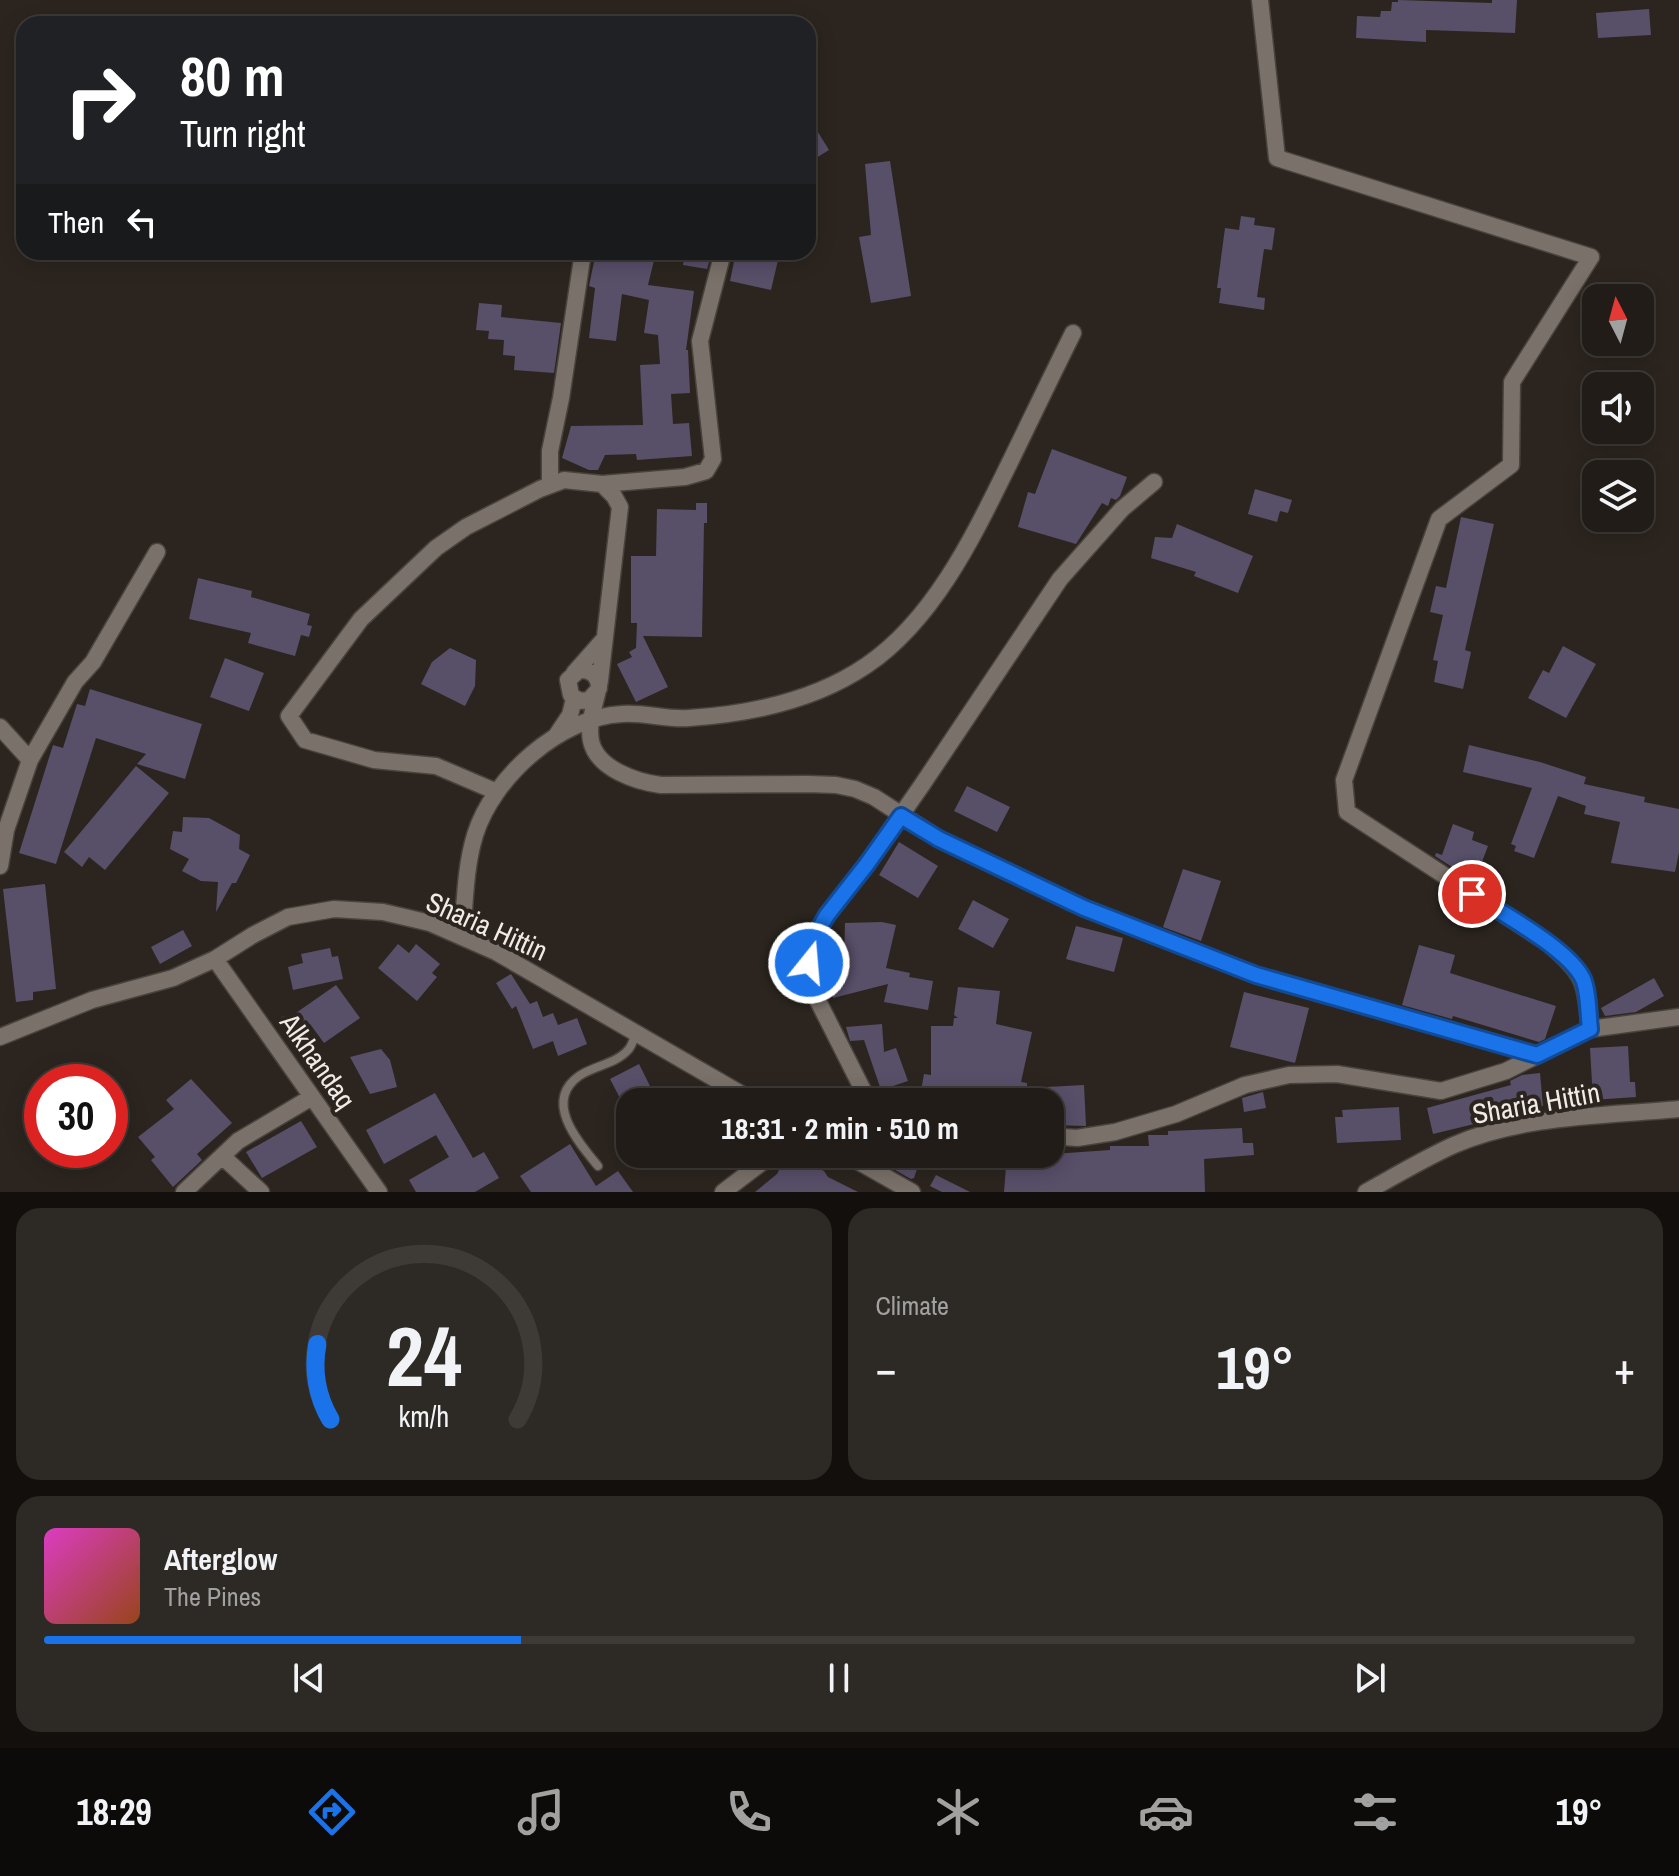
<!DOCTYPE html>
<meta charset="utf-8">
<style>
:root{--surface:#211c17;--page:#2d2924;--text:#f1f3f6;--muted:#a2a1a1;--line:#3e3a36;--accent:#1a73e8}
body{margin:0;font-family:"Archivo Narrow",sans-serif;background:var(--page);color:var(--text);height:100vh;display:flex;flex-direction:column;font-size:30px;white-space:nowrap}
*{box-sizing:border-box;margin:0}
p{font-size:26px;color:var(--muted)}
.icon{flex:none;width:44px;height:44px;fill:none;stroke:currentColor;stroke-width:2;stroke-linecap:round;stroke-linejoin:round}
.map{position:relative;height:1192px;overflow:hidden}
.drawer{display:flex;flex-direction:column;gap:16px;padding:16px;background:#120f0d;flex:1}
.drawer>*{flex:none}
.banner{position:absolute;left:16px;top:16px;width:800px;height:244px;border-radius:24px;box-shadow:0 4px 20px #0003,0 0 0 2px var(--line);background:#202124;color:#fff;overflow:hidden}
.needle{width:52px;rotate:354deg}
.buttons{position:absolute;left:1582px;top:284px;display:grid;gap:16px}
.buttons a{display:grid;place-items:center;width:72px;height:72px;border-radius:16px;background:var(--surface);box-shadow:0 4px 20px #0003,0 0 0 2px var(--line);font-size:40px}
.speed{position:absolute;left:24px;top:1064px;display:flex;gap:16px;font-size:40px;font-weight:700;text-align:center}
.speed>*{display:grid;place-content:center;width:104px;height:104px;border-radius:50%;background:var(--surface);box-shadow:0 4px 20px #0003,0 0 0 2px var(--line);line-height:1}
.speed .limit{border:12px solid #d22;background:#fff;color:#111}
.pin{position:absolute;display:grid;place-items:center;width:68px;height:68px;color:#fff;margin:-34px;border:4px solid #fff;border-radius:50%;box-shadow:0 2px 8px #0007}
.me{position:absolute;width:88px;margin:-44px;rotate:17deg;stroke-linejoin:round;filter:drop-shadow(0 0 6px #0008)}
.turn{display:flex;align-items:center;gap:28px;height:168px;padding:0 32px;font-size:36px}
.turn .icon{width:104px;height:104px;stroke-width:2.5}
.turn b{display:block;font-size:56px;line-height:68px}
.then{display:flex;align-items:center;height:76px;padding:0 32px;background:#0003;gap:16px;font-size:30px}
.big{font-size:60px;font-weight:700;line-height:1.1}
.drawer .card{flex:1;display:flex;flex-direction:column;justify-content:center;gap:12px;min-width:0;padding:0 28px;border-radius:24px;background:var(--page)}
.drawer .dial{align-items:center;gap:0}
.dial svg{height:208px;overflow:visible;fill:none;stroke:var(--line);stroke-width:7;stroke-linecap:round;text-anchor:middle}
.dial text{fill:var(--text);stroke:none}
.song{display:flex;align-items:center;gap:24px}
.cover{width:96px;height:96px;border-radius:12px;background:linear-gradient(135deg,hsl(310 70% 55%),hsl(20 70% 35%))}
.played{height:8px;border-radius:4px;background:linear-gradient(90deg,var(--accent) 30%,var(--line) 30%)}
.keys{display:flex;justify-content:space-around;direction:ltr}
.heat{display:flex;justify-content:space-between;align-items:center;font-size:44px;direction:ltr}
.drawer .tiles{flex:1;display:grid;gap:16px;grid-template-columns:1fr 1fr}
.card:last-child{grid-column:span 2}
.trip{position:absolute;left:616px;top:1088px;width:448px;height:80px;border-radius:24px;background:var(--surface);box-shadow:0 4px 20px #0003,0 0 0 2px var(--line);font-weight:700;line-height:80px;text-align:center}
.tab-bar{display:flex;height:128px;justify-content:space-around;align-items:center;background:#0d0b09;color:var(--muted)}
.tab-bar .icon{width:56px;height:56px}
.tab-bar .selected{color:var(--accent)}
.tab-bar b{font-size:36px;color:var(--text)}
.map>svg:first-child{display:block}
.building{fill:#584f69}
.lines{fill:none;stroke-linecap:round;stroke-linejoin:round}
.service-casing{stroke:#49433e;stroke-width:11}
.minor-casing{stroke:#49433e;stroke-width:19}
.service{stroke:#7a716a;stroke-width:8}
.minor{stroke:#7a716a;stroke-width:16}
.route-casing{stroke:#114b97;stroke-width:20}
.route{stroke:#1a73e8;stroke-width:14}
.labels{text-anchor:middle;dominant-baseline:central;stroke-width:8;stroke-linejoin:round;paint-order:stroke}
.street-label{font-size:28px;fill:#f0ebe7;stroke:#2c251f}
</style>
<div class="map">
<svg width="1679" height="1192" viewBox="0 0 1679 1192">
<rect width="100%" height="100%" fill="#2c251f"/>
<path class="building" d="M1398,0L1492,3V0H1517L1515,33L1426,30V42L1356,38L1357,16L1380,17L1381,11H1391L1392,2H1398Z
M1649,9L1651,35L1598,38L1596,13Z
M808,116L829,150L808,163Z
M890,161L911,296L871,303L859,237L871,235L865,164Z
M1241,216L1255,218L1254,225L1275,228L1272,250L1264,249L1257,297L1265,298L1264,310L1219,303L1221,288H1217L1225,228L1239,230Z
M596,252L618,257L619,252L638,257V252H656L648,285L694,291L686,350H688L690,393L671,394L673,424L689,423L692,456L637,460L636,454L605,455L598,470H589L562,458L571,426L643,425L640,365L660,364L658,335L644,333L649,300L622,294L616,341L589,338L595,288L589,286Z
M685,252H712L707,269L683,265Z
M736,252H775L774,259L778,260L771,290L730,281Z
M479,303L502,305L501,317L561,323L554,373L514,370L515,356L503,355L504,340L488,339L489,331L476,330Z
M1052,449L1127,477L1120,496L1116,500L1111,498L1108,506L1102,503L1076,544L1018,527L1028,492L1035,494Z
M1255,489L1292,500L1288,513L1280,511L1277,522L1248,514Z
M696,503H707V523H704L702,637L643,636L668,687L636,702L617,664L632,657L629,652L636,648L637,623H631V556H656L657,509L696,510Z
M1461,517L1494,524L1465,650L1471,652L1463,689L1434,682L1438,661L1433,660L1443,615L1430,612L1436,586L1446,588Z
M1177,524L1253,556L1238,593L1194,576L1196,572L1151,558L1155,537L1172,538Z
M198,578L252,591L251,597L310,614L307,625L312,626L309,637L301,635L295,656L248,643L251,633L189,619Z
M1563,646L1596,664L1566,718L1528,698L1543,670L1549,673Z
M450,648L476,660L475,686L465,706L421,684L432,662Z
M225,658L264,673L249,711L210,697Z
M90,689L202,724L185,779L137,764L146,754L96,738L56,864L19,853L53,745L63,748L77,704L85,706Z
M1469,745L1540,762L1586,777L1584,784L1645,797L1644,802L1679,809V852L1675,872L1611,863L1620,822L1584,814L1586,806L1558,796L1534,858L1514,851L1516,846L1511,844L1532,788L1463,772Z
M136,766L169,793L105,870L89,857L82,867L64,852Z
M967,786L1010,807L997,832L954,811Z
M183,817L209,818L240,835L239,849L250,855L236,883H232L216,912L218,882L201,881L182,871L189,859L170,849L173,831L182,832Z
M1453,824L1474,832L1472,840L1488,846L1477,875L1464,871L1463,874L1435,856L1436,853L1442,855Z
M899,842L938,866L918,898L879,875Z
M1183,869L1221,881L1201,941L1163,927Z
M45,884L56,989L33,992V1000L16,1002L3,889Z
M973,900L1009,919L993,948L958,929Z
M882,922L896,925L886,968L910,973L909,977L933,981L928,1010L884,1002L888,984L833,998L825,963L844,959L845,923Z
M1076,926L1123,938L1114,972L1066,959Z
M183,930L192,946L160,964L151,947Z
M398,944L409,953L416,944L440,964L432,973L437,977L417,1001L378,968Z
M1419,945L1455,955L1450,973L1556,1006L1545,1039L1539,1042L1453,1016L1452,1019L1402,1005Z
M330,948L332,957L338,956L343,979L293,990L288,967L303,963L301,954Z
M511,974L530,1004L537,1001L543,1017L553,1013L558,1025L577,1018L587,1044L558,1056L553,1041L533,1049L516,1006L512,1009L496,983Z
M1654,978L1664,996L1636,1012L1605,1016L1601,1008Z
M336,985L360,1018L324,1043L310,1024L283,1028L281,1017L293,1015Z
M958,987L1000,991L996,1024L1032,1032L1021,1082L1027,1083V1088L1084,1085L1086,1126L1050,1125V1102H919L924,1074L931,1075V1026H953L954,1018H958L954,1015Z
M1244,992L1309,1008L1295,1063L1230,1047Z
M882,1024L884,1052L896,1048L908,1081L881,1090L864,1040L850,1041L846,1027Z
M1628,1046L1630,1082H1635L1636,1097L1593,1100L1590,1048Z
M381,1049L390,1060L397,1087L370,1094L350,1057Z
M639,1064L658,1102H622L610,1079Z
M1540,1073L1543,1106L1501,1111L1503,1117L1433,1134L1427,1108L1511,1085L1510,1081L1522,1075Z
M191,1079L232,1123L197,1154L202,1160L173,1187L151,1160L155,1157L138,1137L174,1109L166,1100Z
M1263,1092L1266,1108L1244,1112L1242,1098Z
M435,1093L473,1158L484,1152L499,1178L475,1192H416L409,1180L449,1157L436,1135L384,1164L366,1130Z
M1399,1107L1401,1140L1337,1143L1335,1117H1343L1342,1110Z
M301,1121L317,1147L262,1178L246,1152Z
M1242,1128L1243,1143H1253L1254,1155L1204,1159L1205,1192H1004L1007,1154H1053L1110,1150V1146H1149L1148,1135H1168V1131Z
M570,1144L596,1186L618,1171L633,1192H531L520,1176Z
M867,1154H895L918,1166L914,1178L911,1179Z
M792,1156L824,1171L828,1177L858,1192H755L777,1174L783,1162Z
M936,1175L970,1192H942L930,1186Z"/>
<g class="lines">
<defs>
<path id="service" d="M598,1166C580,1144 542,1102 579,1076C593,1066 616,1064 628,1050C632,1046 634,1038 636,1033"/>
<path id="minor" d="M1260,0L1277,158L1591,257L1512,382L1511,465L1439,519L1344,780L1347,812L1548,943C1586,977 1584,978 1590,1029
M602,484L614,496L620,507C613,565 607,623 600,680C597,700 587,721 591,741C597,769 637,782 661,785L808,784L836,785L855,789L874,797L939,839L1084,908L1256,975L1537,1055
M550,485V451L561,398L583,252
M574,673L605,638
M598,690L589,700L579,701L571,695L568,680L579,670C591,669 599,676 599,688
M0,727L30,760
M556,736L570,715L574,699
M497,792L436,766L374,760L305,740L289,716L361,619L436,548L466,527L540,489L564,480L602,484L685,477L706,471L713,459L700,341L723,252
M0,866L6,830L30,760L75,682L93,662L157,552
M462,937C465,903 465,868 475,835C493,777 560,717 622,714C644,712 667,720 689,718C750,714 816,700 867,665C936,618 976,531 1012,458C1032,417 1052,375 1073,333
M215,959L379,1192
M0,1037L92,1000L173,978L215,959L253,935L288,917L334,909L383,912L430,923L496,952L755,1102
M869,1102L813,991L809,963L811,943L827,915L867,864L922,785L1060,579L1122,509L1154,482
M1050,1136L1077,1138L1115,1132L1176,1114L1245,1085L1289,1075L1337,1074L1441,1091L1506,1071L1590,1029L1679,1017
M845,1154L912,1192
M222,1156L261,1192
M184,1192L238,1141L312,1097
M723,1192L773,1154
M1366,1192C1395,1176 1423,1159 1454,1145C1523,1115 1605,1116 1679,1109"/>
</defs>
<use href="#service" class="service-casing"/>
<use href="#minor" class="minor-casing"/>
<use href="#service" class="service"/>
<use href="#minor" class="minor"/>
</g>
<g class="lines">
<defs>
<path id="route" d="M809,963L811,943L827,915L867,864L901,816L939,839L1084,908L1256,975L1537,1055L1590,1029C1588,1013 1589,993 1583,979C1569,949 1500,912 1472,894"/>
</defs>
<use href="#route" class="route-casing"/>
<use href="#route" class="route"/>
</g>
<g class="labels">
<g class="street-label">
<text transform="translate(487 926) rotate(24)">Sharia Hittin</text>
<text transform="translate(318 1061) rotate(55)">Alkhandaq</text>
<text transform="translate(1536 1103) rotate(-10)">Sharia Hittin</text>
</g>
</g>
</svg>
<div class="buttons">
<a><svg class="needle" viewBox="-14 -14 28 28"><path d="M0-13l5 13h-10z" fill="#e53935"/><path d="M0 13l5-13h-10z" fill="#a2a1a1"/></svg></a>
<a><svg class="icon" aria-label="sound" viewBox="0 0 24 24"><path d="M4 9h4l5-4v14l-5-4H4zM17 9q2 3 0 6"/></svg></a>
<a><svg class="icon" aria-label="layers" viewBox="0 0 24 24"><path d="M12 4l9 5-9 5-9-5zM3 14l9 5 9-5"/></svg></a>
</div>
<div class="speed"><div class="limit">30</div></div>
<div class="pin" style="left:1472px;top:894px;background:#d93025"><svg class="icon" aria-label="arrive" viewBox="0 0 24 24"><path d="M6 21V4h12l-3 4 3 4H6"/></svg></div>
<svg class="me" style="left:809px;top:963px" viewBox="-20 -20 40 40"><circle r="17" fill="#1a73e8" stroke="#fff" stroke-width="3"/><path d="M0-11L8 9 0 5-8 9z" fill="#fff"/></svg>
<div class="trip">18:31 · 2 min · 510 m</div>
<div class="banner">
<div class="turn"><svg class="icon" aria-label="right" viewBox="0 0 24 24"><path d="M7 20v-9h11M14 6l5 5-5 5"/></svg><div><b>80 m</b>Turn right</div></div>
<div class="then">Then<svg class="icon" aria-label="left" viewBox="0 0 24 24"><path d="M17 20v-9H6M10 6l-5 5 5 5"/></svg></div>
</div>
</div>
<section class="drawer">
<div class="tiles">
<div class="card dial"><svg viewBox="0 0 100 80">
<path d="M14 69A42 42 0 1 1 86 69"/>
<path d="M14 69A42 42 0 0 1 9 40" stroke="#1a73e8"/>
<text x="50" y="56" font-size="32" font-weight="700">24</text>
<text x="50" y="72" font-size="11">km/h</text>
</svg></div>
<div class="card"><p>Climate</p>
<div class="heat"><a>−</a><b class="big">19°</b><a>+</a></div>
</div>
<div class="card">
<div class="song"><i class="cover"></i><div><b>Afterglow</b><p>The Pines</p></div></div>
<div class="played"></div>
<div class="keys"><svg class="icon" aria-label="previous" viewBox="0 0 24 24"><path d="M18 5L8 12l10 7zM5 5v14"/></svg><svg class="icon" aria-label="pause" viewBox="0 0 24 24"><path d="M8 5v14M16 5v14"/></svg><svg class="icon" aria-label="next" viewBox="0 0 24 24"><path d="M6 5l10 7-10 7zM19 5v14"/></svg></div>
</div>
</div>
</section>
<nav class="tab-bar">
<b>18:29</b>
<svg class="icon selected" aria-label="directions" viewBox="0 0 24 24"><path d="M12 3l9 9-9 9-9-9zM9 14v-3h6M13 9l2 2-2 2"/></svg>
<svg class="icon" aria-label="music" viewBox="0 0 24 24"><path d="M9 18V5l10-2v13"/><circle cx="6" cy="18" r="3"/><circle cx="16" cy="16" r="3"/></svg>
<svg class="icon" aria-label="phone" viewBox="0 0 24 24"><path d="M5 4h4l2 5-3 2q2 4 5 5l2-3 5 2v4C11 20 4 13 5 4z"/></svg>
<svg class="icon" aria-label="climate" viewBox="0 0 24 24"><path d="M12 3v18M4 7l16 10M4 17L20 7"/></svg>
<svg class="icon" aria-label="car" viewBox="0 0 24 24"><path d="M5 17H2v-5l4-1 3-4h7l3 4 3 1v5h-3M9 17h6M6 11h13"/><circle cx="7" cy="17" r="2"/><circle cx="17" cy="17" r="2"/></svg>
<svg class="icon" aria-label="filters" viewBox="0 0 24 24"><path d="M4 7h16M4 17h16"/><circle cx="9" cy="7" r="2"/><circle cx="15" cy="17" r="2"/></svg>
<b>19°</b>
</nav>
